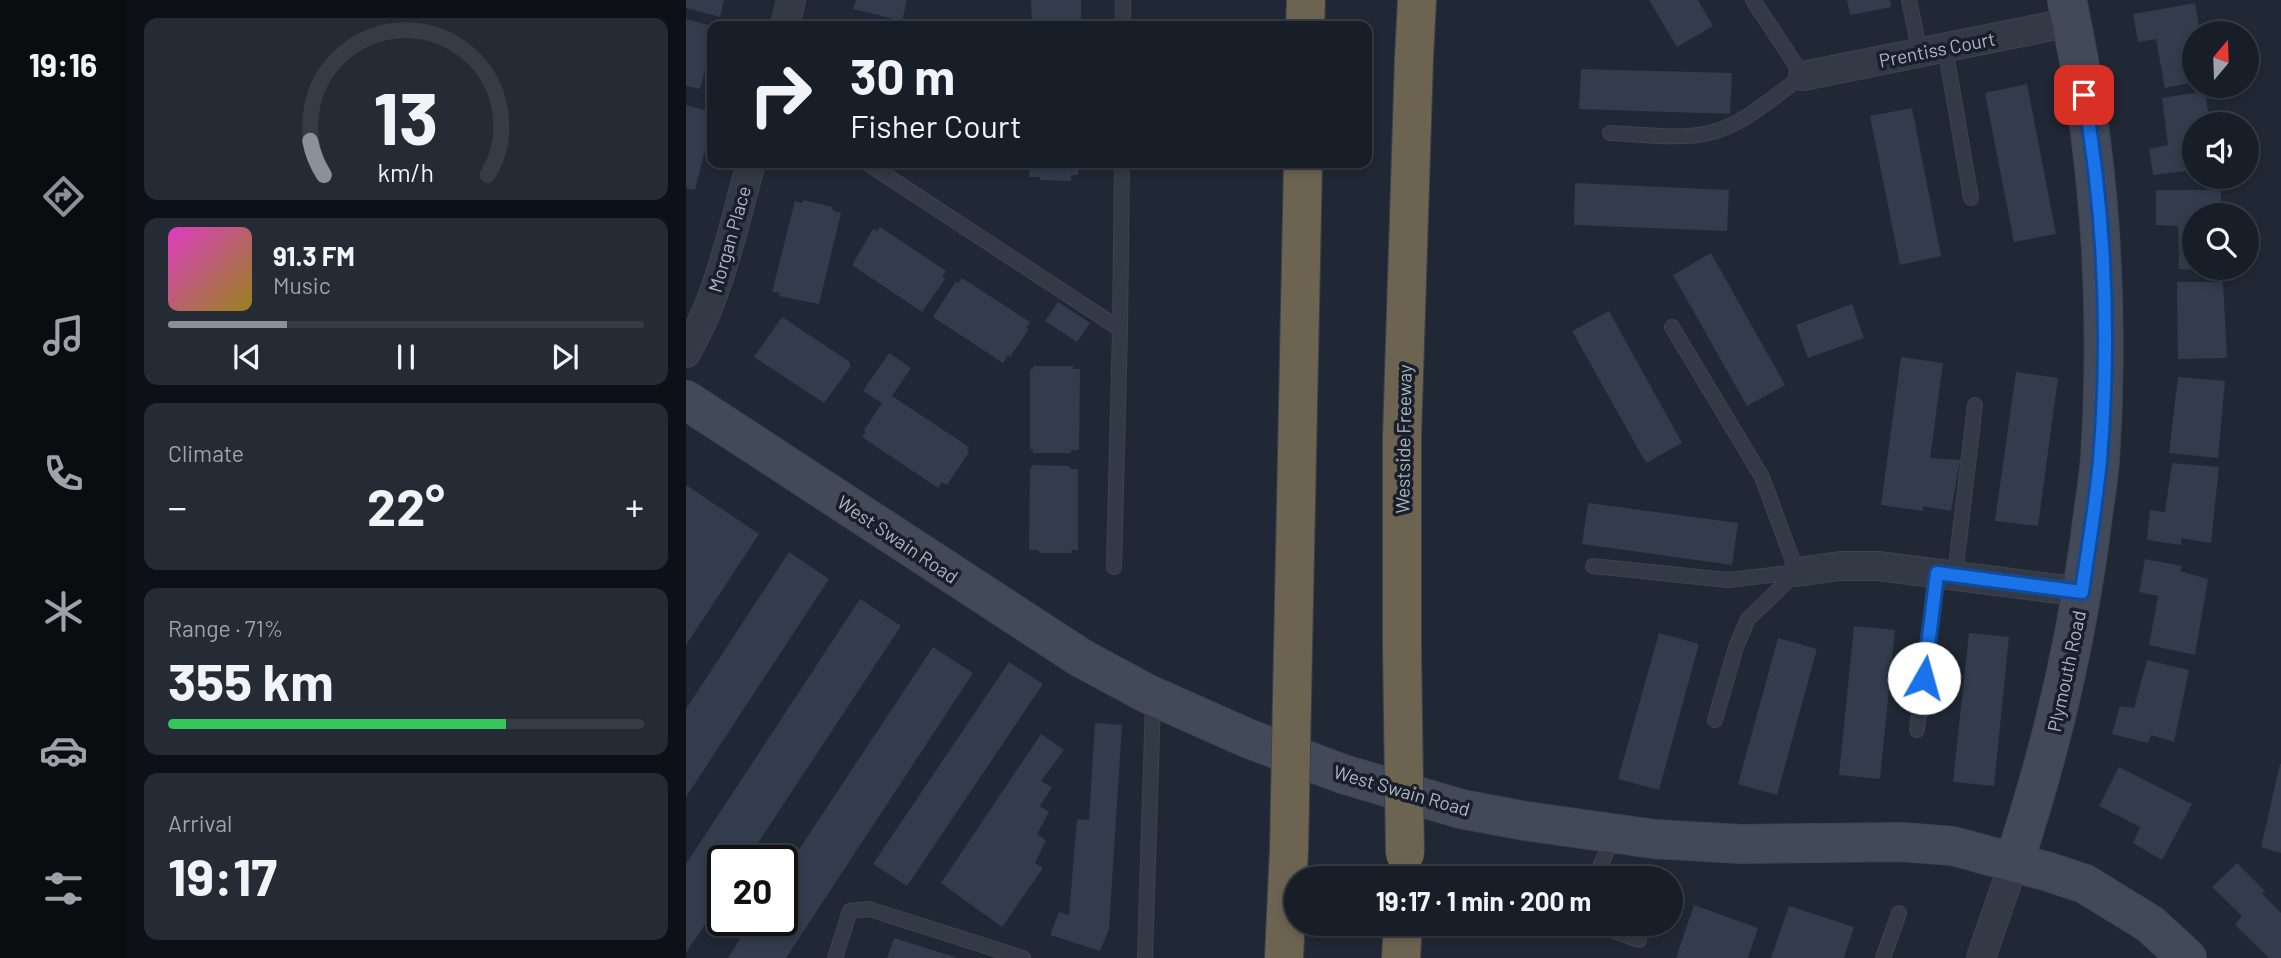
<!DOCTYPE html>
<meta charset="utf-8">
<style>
:root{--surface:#181e28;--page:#252b34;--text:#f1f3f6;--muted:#9fa2a8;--line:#363c45;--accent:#8c9099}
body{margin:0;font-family:Barlow,sans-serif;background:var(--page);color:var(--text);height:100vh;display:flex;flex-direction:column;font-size:26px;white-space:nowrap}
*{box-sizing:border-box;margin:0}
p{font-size:23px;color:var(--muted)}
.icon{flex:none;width:38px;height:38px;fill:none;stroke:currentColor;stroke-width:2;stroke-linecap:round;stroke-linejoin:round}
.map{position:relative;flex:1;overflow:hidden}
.panel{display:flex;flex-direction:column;gap:18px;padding:18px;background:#0d1016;width:560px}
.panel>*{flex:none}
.banner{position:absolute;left:21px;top:21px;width:665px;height:147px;border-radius:14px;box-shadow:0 4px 10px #0003,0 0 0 2px var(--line);background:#181e28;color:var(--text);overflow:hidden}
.needle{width:46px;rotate:19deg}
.fabs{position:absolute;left:1496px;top:21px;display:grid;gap:14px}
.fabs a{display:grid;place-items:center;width:77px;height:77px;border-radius:50%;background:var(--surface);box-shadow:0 4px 10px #0003,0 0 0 2px var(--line);font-size:35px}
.speed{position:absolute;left:21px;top:845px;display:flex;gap:14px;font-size:35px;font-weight:700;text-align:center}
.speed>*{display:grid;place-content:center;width:91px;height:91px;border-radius:50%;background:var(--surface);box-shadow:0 4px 10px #0003,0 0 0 2px var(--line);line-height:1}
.speed .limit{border:4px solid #111;border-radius:10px;background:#fff;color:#111}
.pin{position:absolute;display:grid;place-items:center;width:60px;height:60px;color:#fff;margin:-30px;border-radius:14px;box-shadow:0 4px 10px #0006}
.me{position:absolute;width:77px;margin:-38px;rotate:7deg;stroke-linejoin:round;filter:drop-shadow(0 0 5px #0008)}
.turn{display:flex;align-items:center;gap:24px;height:147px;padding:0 28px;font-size:32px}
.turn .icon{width:91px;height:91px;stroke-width:2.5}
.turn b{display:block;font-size:49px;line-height:60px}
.big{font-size:52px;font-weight:700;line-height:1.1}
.panel .tile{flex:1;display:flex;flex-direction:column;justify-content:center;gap:10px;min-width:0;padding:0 24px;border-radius:14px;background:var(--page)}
.panel .dial{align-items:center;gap:0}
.dial svg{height:182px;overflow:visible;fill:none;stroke:var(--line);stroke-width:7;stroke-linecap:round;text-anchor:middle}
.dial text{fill:var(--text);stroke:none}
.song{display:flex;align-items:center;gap:21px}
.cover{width:84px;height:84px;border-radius:10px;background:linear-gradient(135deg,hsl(310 70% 55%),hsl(50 70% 35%))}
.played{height:7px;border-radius:4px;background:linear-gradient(90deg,var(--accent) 25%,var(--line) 25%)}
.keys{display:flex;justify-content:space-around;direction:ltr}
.heat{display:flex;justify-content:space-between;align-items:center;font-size:38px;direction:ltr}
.charge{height:10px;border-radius:5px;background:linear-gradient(90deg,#34c759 71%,var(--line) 0)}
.trip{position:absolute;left:598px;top:866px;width:399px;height:70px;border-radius:35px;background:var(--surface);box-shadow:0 4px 10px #0003,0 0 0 2px var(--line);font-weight:700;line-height:70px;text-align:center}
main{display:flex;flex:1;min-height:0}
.dock{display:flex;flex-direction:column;width:126px;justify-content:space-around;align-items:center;background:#0a0c10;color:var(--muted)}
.dock .icon{width:49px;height:49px}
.dock .on{color:var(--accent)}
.dock b{font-size:32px;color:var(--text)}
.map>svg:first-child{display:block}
.building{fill:#323c4c}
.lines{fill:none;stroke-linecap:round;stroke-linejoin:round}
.lane-casing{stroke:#3d434f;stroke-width:16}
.street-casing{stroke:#3d434f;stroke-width:30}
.secondary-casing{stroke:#3d434f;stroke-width:40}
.highway-casing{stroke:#3b424d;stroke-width:40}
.lane{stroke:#333a46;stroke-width:14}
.street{stroke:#333a46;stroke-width:28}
.secondary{stroke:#424959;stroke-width:38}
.highway{stroke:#6c6351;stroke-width:38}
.highway-bridge-casing{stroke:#3b424d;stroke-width:40;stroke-linecap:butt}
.highway-bridge{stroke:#6c6351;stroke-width:38}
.route-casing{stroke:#114b97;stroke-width:18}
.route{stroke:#1a73e8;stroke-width:12}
.labels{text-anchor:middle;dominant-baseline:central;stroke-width:7;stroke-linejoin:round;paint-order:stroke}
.street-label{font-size:19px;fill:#adb5c3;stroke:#191f2a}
</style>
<main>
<nav class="dock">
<b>19:16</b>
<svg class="icon on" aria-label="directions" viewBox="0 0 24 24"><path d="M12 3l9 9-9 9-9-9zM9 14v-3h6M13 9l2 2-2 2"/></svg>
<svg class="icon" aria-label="music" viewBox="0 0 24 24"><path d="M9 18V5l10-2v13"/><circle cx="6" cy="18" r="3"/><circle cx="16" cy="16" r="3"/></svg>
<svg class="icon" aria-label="phone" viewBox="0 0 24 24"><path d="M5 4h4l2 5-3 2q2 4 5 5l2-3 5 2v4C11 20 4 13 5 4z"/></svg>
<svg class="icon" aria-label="climate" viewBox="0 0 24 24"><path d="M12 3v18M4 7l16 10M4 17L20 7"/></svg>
<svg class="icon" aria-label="car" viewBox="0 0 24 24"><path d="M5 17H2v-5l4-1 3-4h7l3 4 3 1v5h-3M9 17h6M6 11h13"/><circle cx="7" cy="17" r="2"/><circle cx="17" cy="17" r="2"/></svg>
<svg class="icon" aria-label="filters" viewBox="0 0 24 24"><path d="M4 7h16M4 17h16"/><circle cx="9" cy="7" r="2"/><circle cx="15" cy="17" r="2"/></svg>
</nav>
<section class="panel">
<div class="tile dial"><svg viewBox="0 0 100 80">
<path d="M14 69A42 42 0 1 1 86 69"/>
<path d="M14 69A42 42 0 0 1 8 54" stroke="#8c9099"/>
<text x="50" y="56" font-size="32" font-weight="700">13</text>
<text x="50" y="72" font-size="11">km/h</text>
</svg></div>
<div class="tile">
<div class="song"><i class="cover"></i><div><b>91.3 FM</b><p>Music</p></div></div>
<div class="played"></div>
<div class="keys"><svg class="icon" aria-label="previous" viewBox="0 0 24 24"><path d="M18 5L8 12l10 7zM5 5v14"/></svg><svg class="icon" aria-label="pause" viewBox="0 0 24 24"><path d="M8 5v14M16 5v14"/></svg><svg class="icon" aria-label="next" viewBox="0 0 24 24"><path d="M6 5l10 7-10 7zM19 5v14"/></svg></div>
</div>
<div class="tile"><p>Climate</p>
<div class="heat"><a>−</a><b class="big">22°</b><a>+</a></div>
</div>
<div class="tile"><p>Range · 71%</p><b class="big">355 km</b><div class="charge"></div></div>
<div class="tile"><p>Arrival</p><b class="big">19:17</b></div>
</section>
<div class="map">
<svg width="1595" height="958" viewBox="0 0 1595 958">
<rect width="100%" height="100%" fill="#202835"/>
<path class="building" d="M0,0H38L34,17L0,8Z
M170,0H221L216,21L167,9Z
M345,0H395V26H346Z
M963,0H1012L1027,26L991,47Z
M1161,0H1204L1205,7L1164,15Z
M1509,3L1514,33H1508V82L1479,88L1470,39L1452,42L1447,14Z
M0,19L26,26V45L14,89L0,86Z
M895,69L1046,73L1044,114L893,109Z
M1341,84L1370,234L1328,242L1299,93Z
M1519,91L1524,124H1508V170L1467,175L1463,149L1482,145L1476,98Z
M0,105L26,112V122L9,190L0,188Z
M1226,108L1255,256L1214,265L1184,116Z
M288,163H303L299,170Z
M344,163H393L392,175H385V181L354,180V177H343Z
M889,183L1043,190L1041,231L888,225Z
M1470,190H1535V215H1508V270L1493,269L1492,226L1470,225Z
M117,200L147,207L146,210L155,213L133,304L93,296L94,293L86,292L109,201L117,203Z
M194,227L260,271L256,277L259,279L236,312L166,265L187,229L191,231Z
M1025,253L1099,385L1061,406L987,275Z
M276,278L344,322L340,328L343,329L324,357L322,355L317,363L247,317L270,281L273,283Z
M1491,282H1537L1541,358L1492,359Z
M372,302L404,323L391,342L359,321Z
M1166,304L1178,338L1122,358L1110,325Z
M923,311L996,443L960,463L886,331Z
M96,317L164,362L163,364L165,366L138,403L68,357Z
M203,353L225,368L206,396L283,447L281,450L283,452L261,485L256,482L252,488L176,437L180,432L178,430L196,403L177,391Z
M1215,357L1257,363L1244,458L1274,460L1265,511L1237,506V511L1195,505Z
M348,366H387V369H394L393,450H385V453H347V449H344V369H347Z
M1330,372L1372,378L1352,526L1309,521Z
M1492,377L1539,381L1532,458L1483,453Z
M1486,463L1533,467L1525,543L1495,538V545L1461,540L1464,510L1479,512Z
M346,465L384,466V469H392V550H385L386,553H353V550H343L344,468H346Z
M0,485L73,534L0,645Z
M902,503L1052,523L1046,565L896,544Z
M103,552L143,579L0,797V709Z
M1459,559L1496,566L1494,571L1522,579L1509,655L1463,645L1472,596L1453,592Z
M174,599L215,626L60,861H37V897L0,953V864Z
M1168,626L1209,630L1194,779L1153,775Z
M973,633L1013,644L973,790L932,779Z
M1283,633L1323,637L1308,786L1267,782Z
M1092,638L1131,649L1091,795L1052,784Z
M247,647L287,673L100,958H42L66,920H96V875Z
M1461,660L1503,670L1488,742L1465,735L1462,743L1426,734L1434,706L1448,708Z
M323,662L357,684L221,886L187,864Z
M409,723L436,725L423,929L414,951L364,935L373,912L383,915L391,819L403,820Z
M355,734L378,750L355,781L366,787L354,806L363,812L351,834L360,840L349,863L357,868L316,927L255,883Z
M1594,764H1595V853L1575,847Z
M1433,767L1506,804L1476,860L1447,843L1454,827L1413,806Z
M1551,863L1579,891L1576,894L1595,913V958H1583L1549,925L1556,916L1526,887Z
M1008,905L1072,928L1062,958H990Z
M1103,906L1168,927L1158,958H1085Z
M208,938L269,957V958H201Z"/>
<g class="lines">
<defs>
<path id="lane" d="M1223,0L1234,52
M437,26V0
M1259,47L1285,198
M924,133C954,134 994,140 1023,133C1058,125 1088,96 1117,76L1067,0
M181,163L434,329L428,567
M986,327L1076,477L1111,572
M434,329L436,163
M907,566L1042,580L1111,572
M1269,575L1289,405
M1029,720L1050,647L1062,619L1111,572
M1231,730L1251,573
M909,878L928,835
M908,924L953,940
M149,958L164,911L183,909L337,958
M459,958L467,701
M1197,958L1213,913"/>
<path id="street" d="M99,26L105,0
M1117,76L1386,22
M0,353C34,294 47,228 65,163
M1111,572L1154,566H1192L1396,592
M1295,958L1328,862"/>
<path id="secondary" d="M0,400L395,658L462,694L561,738L657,774L775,809L840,821L968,839L1054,844L1215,842L1267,846L1363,872L1399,884L1464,924L1501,958
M1328,862C1363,756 1389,649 1404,538C1407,511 1412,485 1414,459C1424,302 1414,154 1381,0"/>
<path id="highway" d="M619,26L620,0
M716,646V437L728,58L731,0
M607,649L617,163
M598,958L603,849
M715,958L717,924"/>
</defs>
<use href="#lane" class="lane-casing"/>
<use href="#street" class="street-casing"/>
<use href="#secondary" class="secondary-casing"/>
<use href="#highway" class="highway-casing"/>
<use href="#lane" class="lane"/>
<use href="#street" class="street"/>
<use href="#secondary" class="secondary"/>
<use href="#highway" class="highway"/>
<defs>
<path id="highway-bridge" d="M716,646L719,854
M603,849L607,649"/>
</defs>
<use href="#highway-bridge" class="highway-bridge-casing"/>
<use href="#highway-bridge" class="highway-bridge"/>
</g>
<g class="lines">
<defs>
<path id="route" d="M1238,678L1251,573L1396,592C1402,548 1410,504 1414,460C1424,339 1419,215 1398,95"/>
</defs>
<use href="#route" class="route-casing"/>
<use href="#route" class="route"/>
</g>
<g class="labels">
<g class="street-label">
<text transform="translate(1251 49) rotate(-11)">Prentiss Court</text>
<text transform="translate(43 239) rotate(-74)">Morgan Place</text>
<text transform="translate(717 439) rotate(-89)">Westside Freeway</text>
<text transform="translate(212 539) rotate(34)">West Swain Road</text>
<text transform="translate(1380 671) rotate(-78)">Plymouth Road</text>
<text transform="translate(716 790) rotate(16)">West Swain Road</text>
</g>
</g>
</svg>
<div class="fabs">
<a><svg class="needle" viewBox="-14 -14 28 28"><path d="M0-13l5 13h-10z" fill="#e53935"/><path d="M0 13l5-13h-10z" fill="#9fa2a8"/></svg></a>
<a><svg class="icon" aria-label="sound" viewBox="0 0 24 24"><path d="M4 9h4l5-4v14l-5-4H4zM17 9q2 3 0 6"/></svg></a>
<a><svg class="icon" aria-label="search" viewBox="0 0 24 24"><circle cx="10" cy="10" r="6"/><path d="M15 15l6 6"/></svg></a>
</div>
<div class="speed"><div class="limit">20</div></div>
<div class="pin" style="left:1398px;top:95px;background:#d93025"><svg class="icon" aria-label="arrive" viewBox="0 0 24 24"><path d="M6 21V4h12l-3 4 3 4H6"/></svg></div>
<svg class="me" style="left:1238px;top:678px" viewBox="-20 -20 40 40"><circle r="19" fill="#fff"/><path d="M0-13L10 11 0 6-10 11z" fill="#1a73e8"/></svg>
<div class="trip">19:17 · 1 min · 200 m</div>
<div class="banner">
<div class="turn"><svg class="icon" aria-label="right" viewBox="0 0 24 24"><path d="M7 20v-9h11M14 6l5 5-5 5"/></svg><div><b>30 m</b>Fisher Court</div></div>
</div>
</div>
</main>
